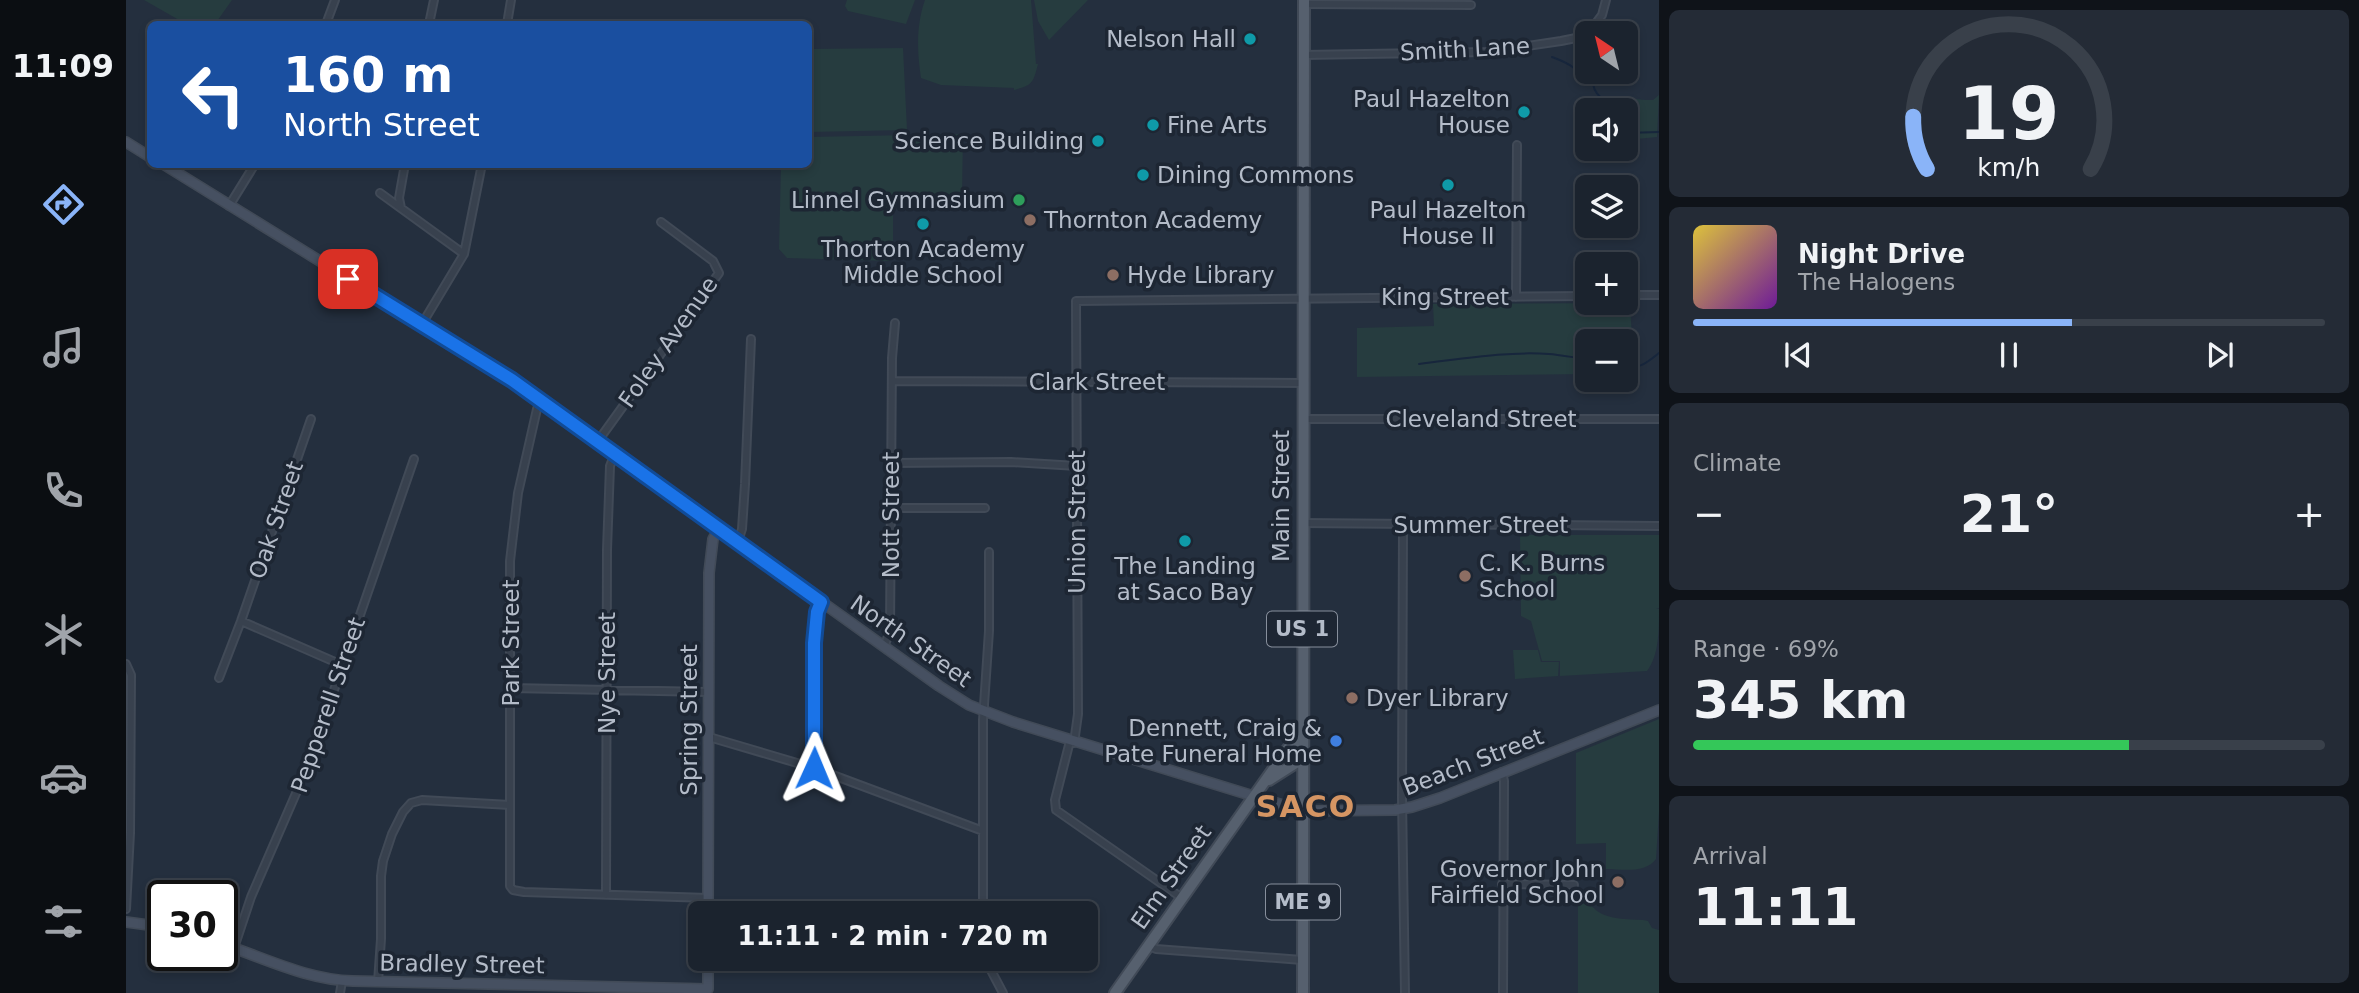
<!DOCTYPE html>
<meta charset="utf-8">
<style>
:root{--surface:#1b232e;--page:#242b36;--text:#f1f3f6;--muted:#a0a4aa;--line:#39404a;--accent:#8ab4f8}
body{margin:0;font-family:"DejaVu Sans",sans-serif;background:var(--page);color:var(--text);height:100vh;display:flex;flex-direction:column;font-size:26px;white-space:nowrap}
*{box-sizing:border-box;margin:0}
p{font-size:23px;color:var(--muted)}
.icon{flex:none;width:38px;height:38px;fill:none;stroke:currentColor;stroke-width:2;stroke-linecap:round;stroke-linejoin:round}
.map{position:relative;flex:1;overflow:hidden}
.drawer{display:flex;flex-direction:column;gap:10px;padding:10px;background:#0f1319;width:700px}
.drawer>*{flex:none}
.guide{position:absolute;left:21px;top:21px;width:665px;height:147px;border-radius:10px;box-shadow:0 4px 10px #0003,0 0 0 2px var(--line);background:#1a4fa0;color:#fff;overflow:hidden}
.needle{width:46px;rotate:325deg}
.tools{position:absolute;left:1449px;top:21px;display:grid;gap:14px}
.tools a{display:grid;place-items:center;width:63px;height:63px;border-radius:10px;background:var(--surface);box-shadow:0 4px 10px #0003,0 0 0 2px var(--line);font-size:35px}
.speed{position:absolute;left:21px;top:880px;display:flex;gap:14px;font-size:35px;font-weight:700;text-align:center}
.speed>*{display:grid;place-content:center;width:91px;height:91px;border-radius:50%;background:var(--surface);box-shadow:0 4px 10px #0003,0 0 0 2px var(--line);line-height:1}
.speed .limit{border:4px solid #111;border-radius:10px;background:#fff;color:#111}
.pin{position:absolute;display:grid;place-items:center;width:60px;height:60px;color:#fff;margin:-30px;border-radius:14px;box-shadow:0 4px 10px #0006}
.me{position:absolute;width:77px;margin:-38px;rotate:1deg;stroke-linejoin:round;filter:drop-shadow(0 0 5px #0008)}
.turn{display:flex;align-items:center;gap:24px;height:147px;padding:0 21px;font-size:32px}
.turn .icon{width:91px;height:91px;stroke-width:2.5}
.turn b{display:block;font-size:49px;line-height:60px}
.big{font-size:52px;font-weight:700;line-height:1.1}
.drawer .widget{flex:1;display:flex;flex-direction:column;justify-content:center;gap:10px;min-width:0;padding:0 24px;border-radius:10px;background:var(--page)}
.drawer .dial{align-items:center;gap:0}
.dial svg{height:182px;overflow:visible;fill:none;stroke:var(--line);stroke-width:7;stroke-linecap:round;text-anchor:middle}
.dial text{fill:var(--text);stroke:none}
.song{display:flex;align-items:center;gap:21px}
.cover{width:84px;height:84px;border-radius:10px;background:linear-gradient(135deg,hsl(50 70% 55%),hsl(280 70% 35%))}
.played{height:7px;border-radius:4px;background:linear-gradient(90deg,var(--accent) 60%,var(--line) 60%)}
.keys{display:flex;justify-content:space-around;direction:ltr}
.heat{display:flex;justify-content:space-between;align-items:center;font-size:38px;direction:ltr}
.charge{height:10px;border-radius:5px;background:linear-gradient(90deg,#34c759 69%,var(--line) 0)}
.trip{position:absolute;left:562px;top:901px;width:410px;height:70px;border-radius:10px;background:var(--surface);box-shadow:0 4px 10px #0003,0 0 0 2px var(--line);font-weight:700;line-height:70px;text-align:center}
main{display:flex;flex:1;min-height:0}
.dock{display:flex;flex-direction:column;width:126px;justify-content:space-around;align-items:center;background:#0b0e12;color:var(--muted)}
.dock .icon{width:49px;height:49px}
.dock .active{color:var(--accent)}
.dock b{font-size:32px;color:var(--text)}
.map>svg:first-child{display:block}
.green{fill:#263c3f}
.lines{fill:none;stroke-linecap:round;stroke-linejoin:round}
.stream{stroke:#17263c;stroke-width:2}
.minor-casing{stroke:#414a57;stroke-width:10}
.secondary-casing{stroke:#414a57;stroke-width:12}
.primary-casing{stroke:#414a57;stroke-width:14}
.minor{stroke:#38414e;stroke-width:6}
.secondary{stroke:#465061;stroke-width:9}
.primary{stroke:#56606e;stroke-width:10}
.route-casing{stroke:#114b97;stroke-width:18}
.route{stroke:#1a73e8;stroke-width:12}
.culture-dot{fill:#0f9aa8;stroke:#1d2633;stroke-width:2.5}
.leisure-dot{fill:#2e9e5b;stroke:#1d2633;stroke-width:2.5}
.education-dot{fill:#8d6e63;stroke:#1d2633;stroke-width:2.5}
.shop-dot{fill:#3f7fe0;stroke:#1d2633;stroke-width:2.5}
.labels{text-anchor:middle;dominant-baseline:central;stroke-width:7;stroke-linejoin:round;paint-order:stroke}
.shield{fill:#1d2633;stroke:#878f9c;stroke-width:2}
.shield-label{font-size:21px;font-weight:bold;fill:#b4bcc9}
.poi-label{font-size:23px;fill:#b4bcc9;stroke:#1d2633;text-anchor:end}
.street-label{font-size:23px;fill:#b4bcc9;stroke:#1d2633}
.district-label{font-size:30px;font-weight:bold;letter-spacing:2px;fill:#d59563;stroke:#1d2633}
</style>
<main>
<nav class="dock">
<b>11:09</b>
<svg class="icon active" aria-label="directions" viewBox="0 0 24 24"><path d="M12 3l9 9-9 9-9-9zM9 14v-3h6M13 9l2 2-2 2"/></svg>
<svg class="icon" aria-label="music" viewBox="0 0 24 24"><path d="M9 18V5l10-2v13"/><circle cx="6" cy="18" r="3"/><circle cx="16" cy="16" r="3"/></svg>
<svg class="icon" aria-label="phone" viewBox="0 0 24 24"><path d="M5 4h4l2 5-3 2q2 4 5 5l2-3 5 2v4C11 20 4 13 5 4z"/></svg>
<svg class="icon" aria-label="climate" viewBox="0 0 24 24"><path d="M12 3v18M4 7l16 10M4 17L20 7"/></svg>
<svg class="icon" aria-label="car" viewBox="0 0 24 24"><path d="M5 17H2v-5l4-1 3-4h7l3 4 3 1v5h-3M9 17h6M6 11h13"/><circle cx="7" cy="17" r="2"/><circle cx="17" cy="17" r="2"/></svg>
<svg class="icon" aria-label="filters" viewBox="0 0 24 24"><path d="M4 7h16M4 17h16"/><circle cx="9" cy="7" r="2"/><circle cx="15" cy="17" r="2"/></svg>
</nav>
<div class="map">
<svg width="1533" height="993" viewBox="0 0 1533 993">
<rect width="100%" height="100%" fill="#242f3e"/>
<path class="green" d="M18,0H106L89,24H60Z
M721,0H789L780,24L722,11L719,6Z
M799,0H905L910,64H912C907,83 907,85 888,90V88L815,85L795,78C791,52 790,25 799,0Z
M908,0H962L923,40L912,21Z
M777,48L781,130L683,132V49Z
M1533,95L1531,137L1500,140V110H1466L1465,107C1477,91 1509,101 1527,100Z
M837,134L836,196H767V256L763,261L661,258L653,249L655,165L682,164L683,137Z
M1504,303L1508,374H1500V341H1461V374L1231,377V328L1308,326L1307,304Z
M1394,535H1533V608L1530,609H1533C1533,631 1533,655 1521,671L1434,676V661H1416L1405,621L1395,616Z
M1387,650H1412L1415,662H1433L1432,676L1389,679Z
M1533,719V812L1530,859C1519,874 1496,869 1480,869V843L1450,844V753Z
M1452,897C1462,900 1464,905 1471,911C1484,920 1501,919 1517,920L1522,921L1526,928L1533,930V993H1452Z"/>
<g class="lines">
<path class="stream" d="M1426,57C1445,64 1451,68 1462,85L1467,84C1470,99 1481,98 1485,110
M1500,133L1533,132
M1500,362C1510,373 1523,361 1533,353
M1293,364C1336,359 1380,351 1423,354C1436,355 1449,358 1461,359"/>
<defs>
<path id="minor" d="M1178,4L1345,5
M200,24L209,0
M303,24L308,0
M381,24L385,0
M1177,55L1361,52L1435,41L1450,38L1467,27L1476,15L1480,0
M254,193L338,254
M103,206L129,164
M275,208L273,198L279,164
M1500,295H1533
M1390,297L1391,145
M296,324L338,254L356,164
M766,381L1177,383
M415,400L411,409L392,493L384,561V886L387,890L398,892L582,898
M1176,419H1533
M472,441L593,273L587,261L535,222
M765,463L885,462L951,466
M765,508H859
M1176,523L1533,526
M1277,525L1276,798L1279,993
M612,541L616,529L619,484L625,339
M115,621L216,665
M758,647L764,631L766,358L769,323
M0,664L5,675L4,833L0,909
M93,678L115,621L185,419
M385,688L582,692
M583,737L688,768L857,831
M944,741L929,800L930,810L1056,898
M948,743L952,714L950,301L1461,296
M688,768V632L692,608L695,602
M1376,772L1378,781L1377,993
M1376,884L1448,885
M480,895L481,550L484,466L489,453
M857,914V720L863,631V552
M1023,946L1030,949L1176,960
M108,948L125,897L181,768L288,459
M859,959L877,993
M252,982L255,939V876L257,861L266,834L277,812L285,803L296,800L384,805
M214,993L216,981"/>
<path id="secondary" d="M0,142L24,157
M37,164L386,380L813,686L843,705L887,722L1176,811L1269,810L1286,807L1314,798L1533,710
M582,914L583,573L587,539L593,528
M0,922L37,927
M96,944C139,958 181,980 227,981L582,989V959"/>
<path id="primary" d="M1143,780L1176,759
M989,993L1163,747L1176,736
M1177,993L1178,0"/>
</defs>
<use href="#minor" class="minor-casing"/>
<use href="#secondary" class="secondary-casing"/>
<use href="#primary" class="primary-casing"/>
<use href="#minor" class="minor"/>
<use href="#secondary" class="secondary"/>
<use href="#primary" class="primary"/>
</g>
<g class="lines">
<defs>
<path id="route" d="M222,279L386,380L695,602L691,612L688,643V768"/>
</defs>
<use href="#route" class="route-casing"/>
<use href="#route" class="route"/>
</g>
<g class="culture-dot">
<circle cx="1124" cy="39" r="7"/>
<circle cx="1398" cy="112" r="7"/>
<circle cx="1027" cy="125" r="7"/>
<circle cx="972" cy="141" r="7"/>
<circle cx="1017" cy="175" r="7"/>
<circle cx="1322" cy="185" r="7"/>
<circle cx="797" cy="224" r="7"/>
<circle cx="1059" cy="541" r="7"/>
</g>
<circle class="leisure-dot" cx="893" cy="200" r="7"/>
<g class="education-dot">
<circle cx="904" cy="220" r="7"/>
<circle cx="987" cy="275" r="7"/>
<circle cx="1339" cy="576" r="7"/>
<circle cx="1226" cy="698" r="7"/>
<circle cx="1492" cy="882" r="7"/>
</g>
<circle class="shop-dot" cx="1210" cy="741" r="7"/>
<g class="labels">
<g class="shield">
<rect x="1141" y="611.5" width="70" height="35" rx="5"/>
<rect x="1140" y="884.5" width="74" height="35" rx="5"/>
</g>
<g class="shield-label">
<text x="1176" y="629">US 1</text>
<text x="1177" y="902">ME 9</text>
</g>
<g class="poi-label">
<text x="1110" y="39">Nelson Hall</text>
<text x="1384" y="99">Paul Hazelton<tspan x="1384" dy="26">House</tspan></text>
<text x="1041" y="125" text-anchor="start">Fine Arts</text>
<text x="958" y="141">Science Building</text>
<text x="1031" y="175" text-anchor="start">Dining Commons</text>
<text x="879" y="200">Linnel Gymnasium</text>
<text x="1322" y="210" text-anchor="middle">Paul Hazelton<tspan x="1322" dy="26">House II</tspan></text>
<text x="918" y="220" text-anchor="start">Thornton Academy</text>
<text x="797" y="249" text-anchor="middle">Thorton Academy<tspan x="797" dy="26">Middle School</tspan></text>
<text x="1001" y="275" text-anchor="start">Hyde Library</text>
<text x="1353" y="563" text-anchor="start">C. K. Burns<tspan x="1353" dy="26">School</tspan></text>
<text x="1059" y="566" text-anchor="middle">The Landing<tspan x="1059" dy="26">at Saco Bay</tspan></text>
<text x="1240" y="698" text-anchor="start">Dyer Library</text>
<text x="1196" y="728">Dennett, Craig &amp;<tspan x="1196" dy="26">Pate Funeral Home</tspan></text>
<text x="1478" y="869">Governor John<tspan x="1478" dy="26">Fairfield School</tspan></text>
</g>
<g class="street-label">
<text transform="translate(1339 49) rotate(-3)">Smith Lane</text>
<text x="1319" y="297">King Street</text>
<text transform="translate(542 342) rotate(-55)">Foley Avenue</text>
<text x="971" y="382">Clark Street</text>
<text x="1355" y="419">Cleveland Street</text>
<text transform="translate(1155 496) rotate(-90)">Main Street</text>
<text transform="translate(765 515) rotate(-90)">Nott Street</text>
<text transform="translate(150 520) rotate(-71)">Oak Street</text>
<text transform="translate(951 522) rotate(-90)">Union Street</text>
<text x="1355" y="525">Summer Street</text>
<text transform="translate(785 641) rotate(35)">North Street</text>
<text transform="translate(385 643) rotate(-90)">Park Street</text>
<text transform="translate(481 673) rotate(-90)">Nye Street</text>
<text transform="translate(202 705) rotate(-71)">Pepperell Street</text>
<text transform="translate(563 720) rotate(-90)">Spring Street</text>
<text transform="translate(1347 762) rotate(-21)">Beach Street</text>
<text transform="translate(1045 877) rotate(-55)">Elm Street</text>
<text transform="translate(336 964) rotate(1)">Bradley Street</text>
</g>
<g class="district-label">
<text x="1180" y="806">SACO</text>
</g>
</g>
</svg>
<div class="tools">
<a><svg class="needle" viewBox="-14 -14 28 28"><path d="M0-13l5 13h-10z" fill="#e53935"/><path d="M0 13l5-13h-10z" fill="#a0a4aa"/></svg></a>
<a><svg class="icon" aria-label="sound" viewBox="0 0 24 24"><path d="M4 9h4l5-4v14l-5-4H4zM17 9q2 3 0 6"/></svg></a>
<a><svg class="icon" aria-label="layers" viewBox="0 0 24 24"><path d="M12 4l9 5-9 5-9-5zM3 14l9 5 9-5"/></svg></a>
<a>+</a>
<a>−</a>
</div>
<div class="speed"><div class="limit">30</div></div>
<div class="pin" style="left:222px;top:279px;background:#d93025"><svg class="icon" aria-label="arrive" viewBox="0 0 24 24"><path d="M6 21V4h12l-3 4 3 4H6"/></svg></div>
<svg class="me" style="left:688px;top:768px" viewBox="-20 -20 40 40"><path d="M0-17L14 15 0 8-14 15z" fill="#1a73e8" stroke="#fff" stroke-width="4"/></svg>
<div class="trip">11:11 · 2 min · 720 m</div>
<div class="guide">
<div class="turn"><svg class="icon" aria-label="left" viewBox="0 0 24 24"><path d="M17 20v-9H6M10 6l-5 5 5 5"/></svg><div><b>160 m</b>North Street</div></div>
</div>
</div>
<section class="drawer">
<div class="widget dial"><svg viewBox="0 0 100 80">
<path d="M14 69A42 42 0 1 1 86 69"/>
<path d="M14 69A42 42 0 0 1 8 46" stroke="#8ab4f8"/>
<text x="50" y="56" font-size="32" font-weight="700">19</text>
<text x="50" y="72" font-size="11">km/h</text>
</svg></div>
<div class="widget">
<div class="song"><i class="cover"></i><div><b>Night Drive</b><p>The Halogens</p></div></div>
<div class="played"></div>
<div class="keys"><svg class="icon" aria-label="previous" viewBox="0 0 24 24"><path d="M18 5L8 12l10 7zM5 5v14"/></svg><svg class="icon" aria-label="pause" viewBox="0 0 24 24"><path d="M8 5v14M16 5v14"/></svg><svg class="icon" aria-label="next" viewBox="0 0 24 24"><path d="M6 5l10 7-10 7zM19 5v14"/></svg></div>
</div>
<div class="widget"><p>Climate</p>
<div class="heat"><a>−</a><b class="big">21°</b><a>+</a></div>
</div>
<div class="widget"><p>Range · 69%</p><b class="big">345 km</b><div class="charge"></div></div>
<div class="widget"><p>Arrival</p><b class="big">11:11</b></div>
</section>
</main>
